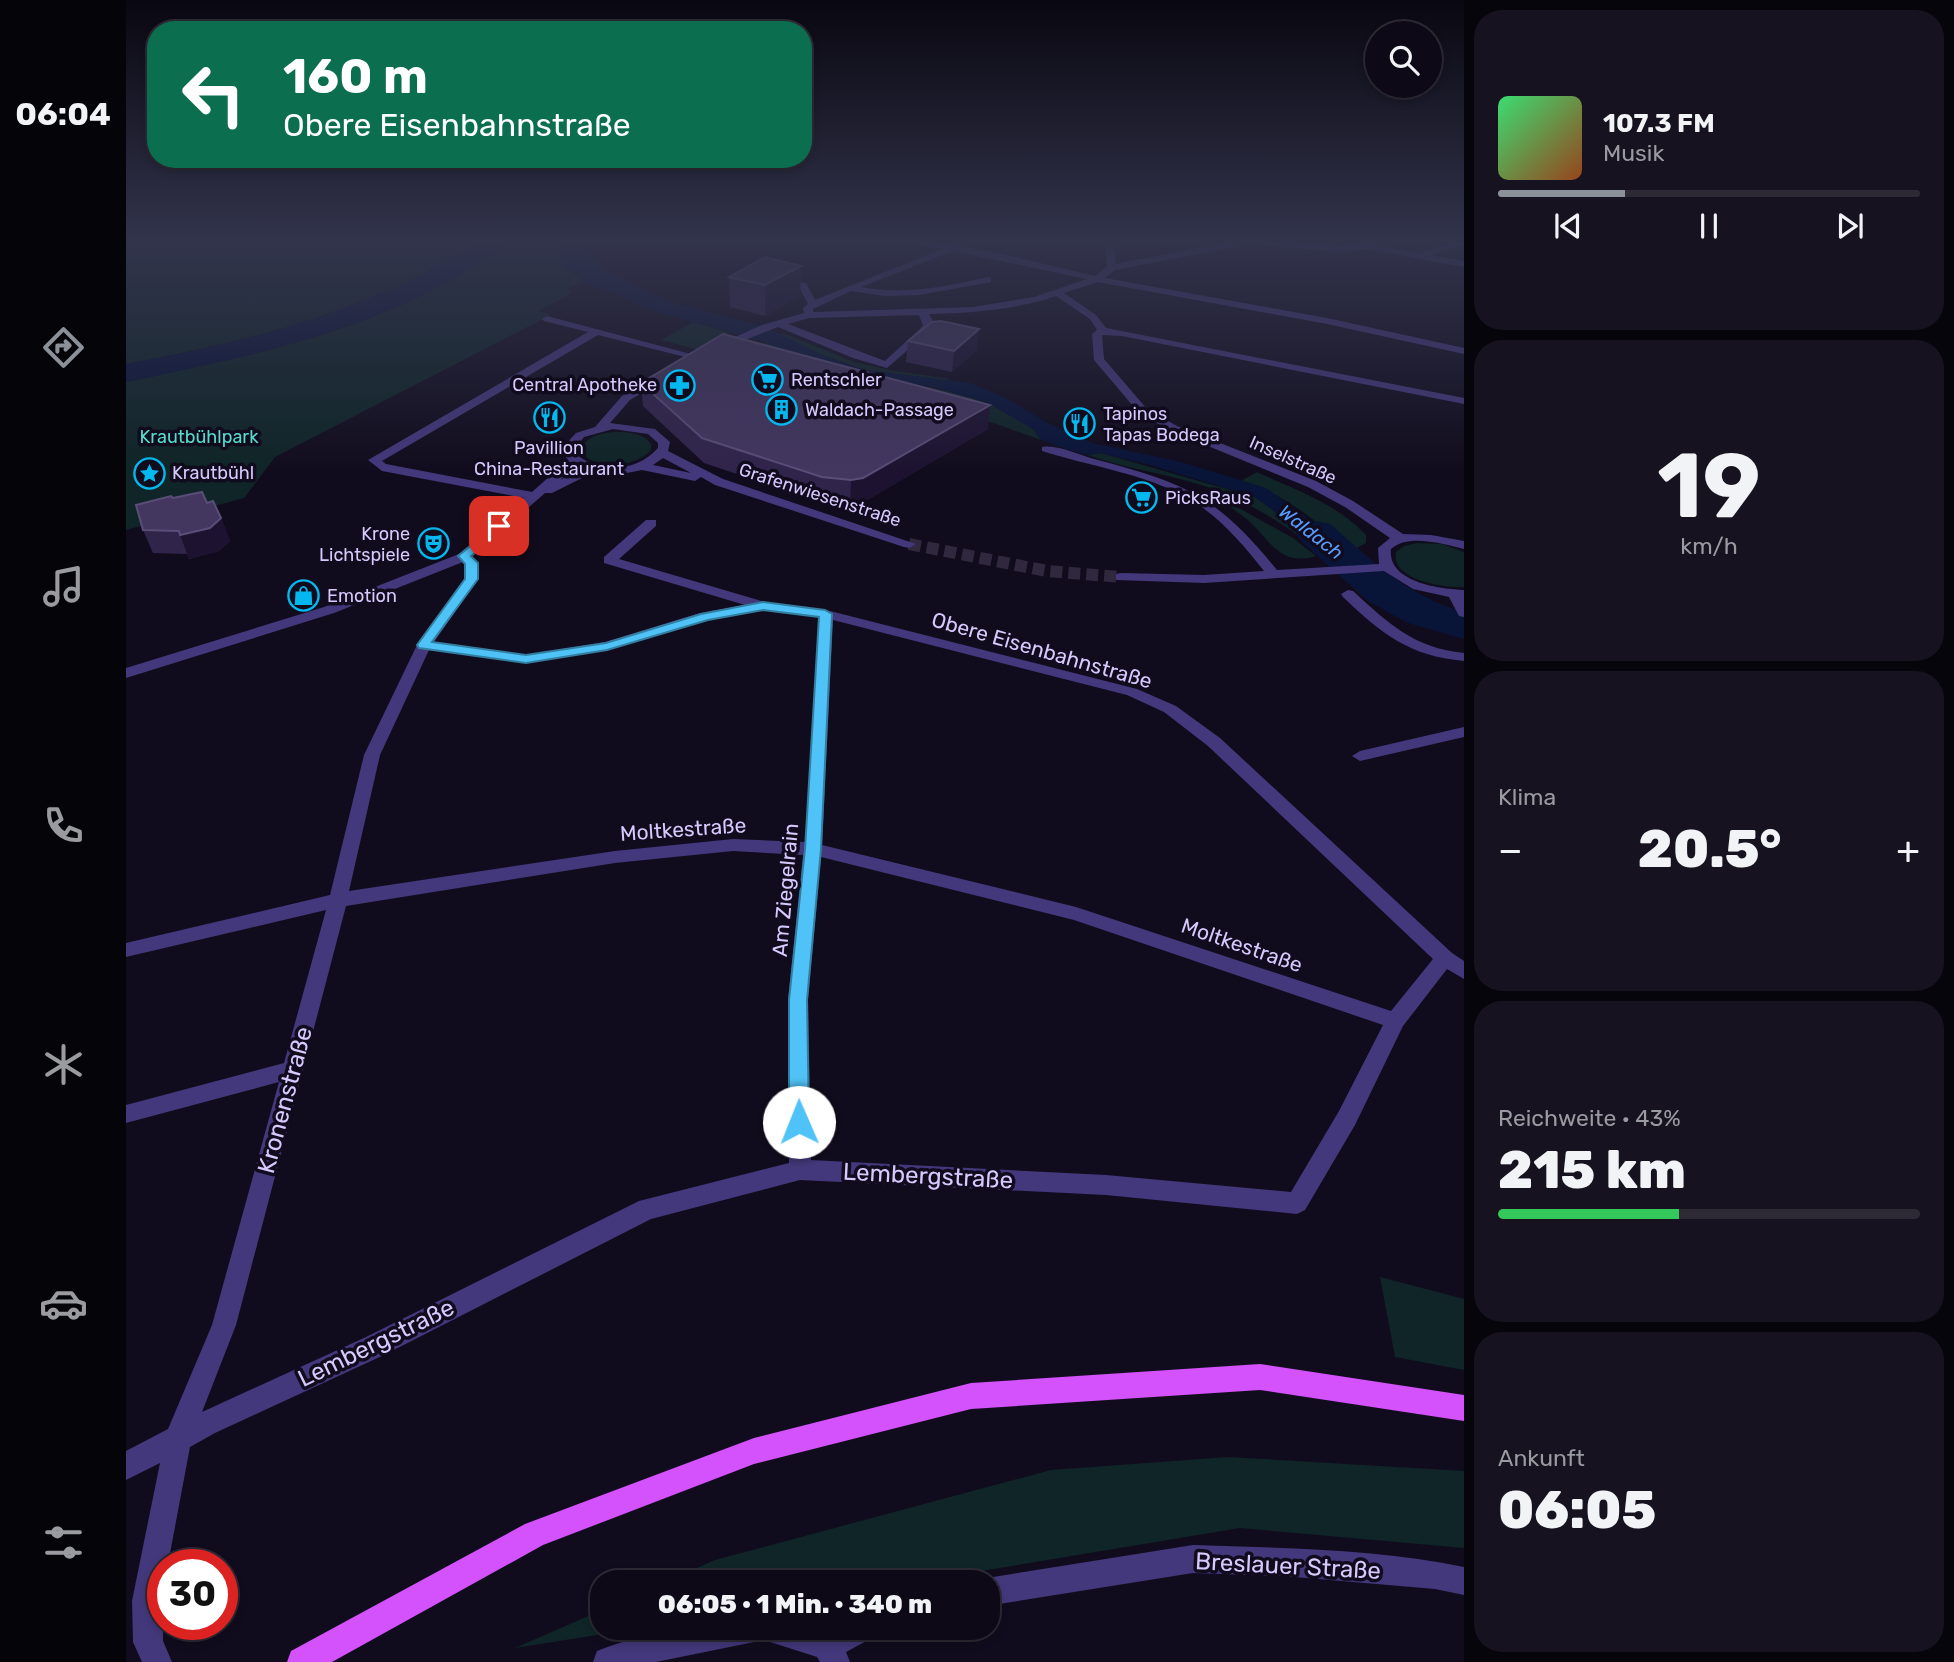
<!DOCTYPE html>
<html lang="de">
<meta charset="utf-8">
<style>
:root{--surface:#0d0916;--page:#16121f;--text:#f1f3f6;--muted:#9a9aa1;--line:#2d2a35;--accent:#8c9099}
body{margin:0;font-family:Rubik,sans-serif;background:var(--page);color:var(--text);height:100vh;display:flex;flex-direction:column;font-size:26px;white-space:nowrap}
*{box-sizing:border-box;margin:0}
p{font-size:23px;color:var(--muted)}
.icon{flex:none;width:38px;height:38px;fill:none;stroke:currentColor;stroke-width:2;stroke-linecap:round;stroke-linejoin:round}
.map{position:relative;flex:1;overflow:hidden}
.drawer{display:flex;flex-direction:column;gap:10px;padding:10px;background:#07050c;width:490px}
.drawer>*{flex:none}
.banner{position:absolute;left:21px;top:21px;width:665px;height:147px;border-radius:28px;box-shadow:0 4px 10px #0003,0 0 0 2px var(--line);background:#0b6e4f;color:#fff;overflow:hidden}
.controls{position:absolute;left:1239px;top:21px;display:grid;gap:14px}
.controls a{display:grid;place-items:center;width:77px;height:77px;border-radius:50%;background:var(--surface);box-shadow:0 4px 10px #0003,0 0 0 2px var(--line);font-size:35px}
.speed{position:absolute;left:21px;top:1549px;display:flex;gap:14px;font-size:35px;font-weight:700;text-align:center}
.speed>*{display:grid;place-content:center;width:91px;height:91px;border-radius:50%;background:var(--surface);box-shadow:0 4px 10px #0003,0 0 0 2px var(--line);line-height:1}
.speed .limit{border:10px solid #d22;background:#fff;color:#111}
.pin{position:absolute;display:grid;place-items:center;width:60px;height:60px;color:#fff;margin:-30px;border-radius:14px;box-shadow:0 4px 10px #0006}
.me{position:absolute;width:77px;margin:-38px;rotate:359deg;stroke-linejoin:round;filter:drop-shadow(0 0 5px #0008)}
.turn{display:flex;align-items:center;gap:24px;height:147px;padding:0 21px;font-size:32px}
.turn .icon{width:91px;height:91px;stroke-width:2.5}
.turn b{display:block;font-size:49px;line-height:60px}
.big{font-size:52px;font-weight:800;line-height:1.1}
.drawer .widget{flex:1;display:flex;flex-direction:column;justify-content:center;gap:10px;min-width:0;padding:0 24px;border-radius:28px;background:var(--page)}
.drawer .dial{align-items:center;gap:0}
.dial b{font-size:91px;line-height:1}
.song{display:flex;align-items:center;gap:21px}
.cover{width:84px;height:84px;border-radius:10px;background:linear-gradient(135deg,hsl(140 70% 55%),hsl(20 70% 35%))}
.played{height:7px;border-radius:4px;background:linear-gradient(90deg,var(--accent) 30%,var(--line) 30%)}
.keys{display:flex;justify-content:space-around;direction:ltr}
.heat{display:flex;justify-content:space-between;align-items:center;font-size:38px;direction:ltr}
.charge{height:10px;border-radius:5px;background:linear-gradient(90deg,#34c759 43%,var(--line) 0)}
.trip{position:absolute;left:464px;top:1570px;width:410px;height:70px;border-radius:28px;background:var(--surface);box-shadow:0 4px 10px #0003,0 0 0 2px var(--line);font-weight:800;line-height:70px;text-align:center}
main{display:flex;flex:1;min-height:0}
.tab-bar{display:flex;flex-direction:column;width:126px;justify-content:space-around;align-items:center;background:#050409;color:var(--muted)}
.tab-bar .icon{width:49px;height:49px}
.tab-bar .active{color:var(--accent)}
.tab-bar b{font-size:32px;color:var(--text)}
.map>svg:first-child{display:block}
.green{fill:#0f2527}
.water{fill:#091439}
.lines{fill:none;stroke-linecap:round;stroke-linejoin:round}
.river{fill:#091439;fill-rule:evenodd}
.minor-tunnel{stroke:#2f283f;stroke-width:12;stroke-dasharray:12 6;stroke-linecap:butt}
.minor{fill:#43387b;fill-rule:evenodd}
.major{fill:#d352fc;fill-rule:evenodd}
.wall{fill:#31244b}
.shaded-wall{fill:#1d1331}
.building{fill:#43365f;stroke:#5a4d78;stroke-width:2}
.route{fill:#4fc3f7;stroke:#337fa1;stroke-width:2}
.labels{text-anchor:middle;dominant-baseline:central;stroke-width:7;stroke-linejoin:round;paint-order:stroke}
.far-poi-label{font-size:18px;fill:#d6c9fe;stroke:#110c1d;text-anchor:start}
.far-park-label{font-size:18px;fill:#57dccc;stroke:#110c1d}
.far-street-label{font-size:18px;fill:#d6c9fe;stroke:#110c1d}
.far-water-label{font-size:19px;font-style:italic;fill:#599bfc;stroke:#110c1d}
.street-label{font-size:21px;fill:#d6c9fe;stroke:#110c1d}
.near-street-label{font-size:24px;fill:#d6c9fe;stroke:#110c1d}
</style>
<main>
<nav class="tab-bar">
<b>06:04</b>
<svg class="icon active" aria-label="directions" viewBox="0 0 24 24"><path d="M12 3l9 9-9 9-9-9zM9 14v-3h6M13 9l2 2-2 2"/></svg>
<svg class="icon" aria-label="music" viewBox="0 0 24 24"><path d="M9 18V5l10-2v13"/><circle cx="6" cy="18" r="3"/><circle cx="16" cy="16" r="3"/></svg>
<svg class="icon" aria-label="phone" viewBox="0 0 24 24"><path d="M5 4h4l2 5-3 2q2 4 5 5l2-3 5 2v4C11 20 4 13 5 4z"/></svg>
<svg class="icon" aria-label="climate" viewBox="0 0 24 24"><path d="M12 3v18M4 7l16 10M4 17L20 7"/></svg>
<svg class="icon" aria-label="car" viewBox="0 0 24 24"><path d="M5 17H2v-5l4-1 3-4h7l3 4 3 1v5h-3M9 17h6M6 11h13"/><circle cx="7" cy="17" r="2"/><circle cx="17" cy="17" r="2"/></svg>
<svg class="icon" aria-label="filters" viewBox="0 0 24 24"><path d="M4 7h16M4 17h16"/><circle cx="9" cy="7" r="2"/><circle cx="15" cy="17" r="2"/></svg>
</nav>
<div class="map">
<svg width="1338" height="1662" viewBox="0 0 1338 1662">
<rect width="100%" height="100%" fill="#110c1d"/>
<path class="green" d="M0,239H354C249,312 123,341 0,364Z
M393,239H428L440,268L459,282L441,288L446,293L413,311L425,315L149,457L118,498L0,530V382C93,362 189,344 277,304C317,286 355,263 393,239Z
M567,322L604,333L569,349L535,340Z
M657,333L728,362L763,370L825,379L818,380L740,370L696,355L653,335Z
M639,342C659,350 679,360 699,366C750,380 888,391 915,440L868,423L617,356Z
M487,432C501,432 516,432 525,444V450C510,467 469,472 455,451C459,436 474,434 487,432Z
M975,453L1129,497L1192,543L1236,583L1232,584C1184,542 1134,503 1072,484C1036,473 998,468 962,455Z
M1131,472C1169,490 1210,503 1240,535V543L1223,552C1195,523 1155,492 1115,481Z
M1091,496L1167,538L1190,556C1154,567 1144,540 1122,520C1112,512 1101,505 1090,498Z
M1291,543L1316,544L1338,552V587C1318,588 1264,580 1270,552L1278,546Z
M1254,1277L1338,1299V1370L1269,1357Z
M1102,1457L1338,1471V1548L1114,1528L789,1582H539L589,1560L925,1470Z
M476,1610V1628H515L389,1648Z"/>
<path class="water" d="M354,239H393C355,263 317,286 277,304C190,343 93,363 0,382V364C123,341 250,311 354,239Z
M428,239H456L460,251L483,272L546,302L640,327L695,355L740,370L844,383L876,396L922,423L966,443L1055,462L1140,488L1209,538L1251,583H1236L1192,543L1129,497L1024,465L975,453L962,455L940,449L915,440L907,429L860,402L804,386L761,381L698,366L639,342L528,311L459,282L440,268Z"/>
<g class="lines">
<path class="river" d="M1190,521L1204,524C1249,563 1280,595 1338,612V639L1282,623L1242,601L1176,542L1170,533L1176,524Z"/>
<path class="minor-tunnel" d="M783,544L921,571L995,577"/>
<path class="minor" d="M757,239C829,239 900,260 969,276L981,267L979,239H987L990,264L1119,239L1215,246L1260,239L1250,245L1293,253L1338,239V245L1305,255L1338,261V267L1241,249L1215,252L1124,244L989,270L979,278L1201,318L1338,348V354L1201,324L972,282L938,293L970,315L980,328L1338,398V404L996,336L976,335L978,359L1021,409L1051,426L1190,481L1227,501L1277,534L1305,535L1338,541V549C1318,544 1282,533 1265,549C1261,582 1314,589 1338,590V617L1333,616L1323,597L1287,589L1258,571L1078,583L990,580V574L995,573L1078,575L1138,571C1116,543 1091,514 1060,497C1016,473 963,466 916,451V447C931,444 953,455 968,459C1059,483 1090,495 1151,570L1253,564L1252,548L1264,538L1219,507L1182,487L1043,430L1013,413L968,360L966,334L971,330L964,319L930,296C889,310 845,313 803,314L808,323L806,329L761,368L727,358L652,327L596,349L587,347L636,325L678,313L677,308L682,304L673,287L651,283V279L680,283L689,300L816,249ZM827,251L961,279L908,297L847,307L687,312V309L725,291L759,296L793,295L865,282V278L862,277C820,287 778,295 735,287ZM793,315L797,326L759,361L662,324L683,318Z
M421,316L576,357L571,360L472,335L256,461L260,464L406,492L442,460L437,454V447L450,433L469,427L496,396L537,373L542,376L541,378L504,400L484,423L529,429L544,442L542,451L597,479L790,544L783,548L778,547L589,485L575,477L569,481L516,470L491,475L468,472L426,493H419L346,557L353,563L352,579L308,642L400,655L479,642L574,613L619,605L478,563V557L520,520H530V526L493,559L639,602L700,610L1011,689L1050,706L1094,738L1326,953L1338,961V979L1321,969L1277,1026L1229,1125L1179,1210L1171,1214L980,1195L674,1180L525,1219L258,1355L89,1433L64,1447L42,1564H37V1641L46,1662H16L7,1642L6,1601L34,1463L0,1480V1451L42,1429L86,1325L153,1082L0,1123V1105L158,1063L200,910L0,957V943L204,895L238,755L291,645L338,579L339,564L337,562L208,613L0,678V668L198,607L333,554L398,498L256,471L242,460L462,332L418,321L416,319ZM487,429L522,434L532,443V448C511,472 473,475 449,453V448L458,437ZM537,458L565,473L527,465ZM450,466L456,469L434,480ZM637,610L693,617L679,842L607,839L489,851L223,891L254,755L303,650L400,663L481,650L581,620ZM707,620L1001,695L1038,712L1082,746L1307,959L1265,1011L950,907L696,845ZM607,851L677,855L662,1000L663,1163L513,1201L240,1337L76,1412L110,1325L220,906L489,863ZM695,857L948,920L1257,1025L1213,1111L1165,1192L980,1175L685,1160L682,1000Z
M1222,590L1227,591C1263,624 1288,648 1338,653V661C1283,656 1256,634 1217,597L1215,594Z
M1338,727V737L1234,761L1226,756L1234,751Z
M1067,1545C1157,1548 1250,1549 1338,1567V1595L1309,1589L1157,1576L1067,1573L861,1606V1582H851L861,1578Z
M555,1628H692L700,1630L705,1628H751L746,1638L720,1652L724,1662H694L691,1657L638,1640L530,1662H467L471,1651C499,1640 526,1633 555,1628Z"/>
<path class="major" d="M1134,1364L1338,1395V1421L1134,1390L845,1409L628,1464L417,1545L206,1662H161L165,1651L399,1524L628,1438L845,1383Z"/>
</g>
<path class="wall" d="M675,266L674,296L639,316L604,307L603,277Z
M782,341L851,350L826,372L780,362Z
M515,383L862,429L736,503L724,506L695,502L578,463L517,406Z
M47,498L81,503L95,518L104,541L93,551L63,559L61,554L27,553L17,530Z"/>
<path class="shaded-wall" d="M675,266L674,296L639,316V285Z
M853,329L851,350L826,372L828,351Z
M864,405L862,429L736,503L724,506L725,480Z
M95,518L104,541L93,551L63,559L54,535Z"/>
<path class="building" d="M639,257L675,266L639,285L603,277Z
M815,321L853,329L828,351L782,341L806,322Z
M597,334L864,405L737,478L725,480L696,477L576,438L515,383Z
M76,492L81,503L87,501L95,518L84,528L54,535L53,531L17,530L10,505L45,496L47,498Z"/>
<linearGradient id="sky" x2="0" y2="1"><stop stop-color="#090710"/><stop offset="0.51" stop-color="#32344c"/><stop offset="1" stop-color="#32344c" stop-opacity="0"/></linearGradient>
<rect width="1338" height="472" fill="url(#sky)"/>
<path class="route" d="M373,523L379,526L378,529L345,556L352,563V579L306,642L400,655L480,643L575,614L637,602L699,610L706,614L695,849L681,1000L683,1122L680,1128L673,1130L666,1128L663,1122V1000L679,849L693,617L637,610L582,620L481,650L400,663L293,648L291,645L339,579V564L332,556Z"/>
<defs>
<symbol id="supermarket-ring" viewBox="-11 -11 22 22"><circle r="9.5" fill="#110c1d" stroke="#04b8ef" stroke-width="1.5"/><path d="M-6-5.5h2.5l.6 2H6L4.5 2H-2.5L-4.4-4H-6ZM-1.5 3.2a1.3 1.3 0 1 0 .1 0ZM3 3.2a1.3 1.3 0 1 0 .1 0Z" fill="#04b8ef"/></symbol>
<symbol id="pharmacy-ring" viewBox="-11 -11 22 22"><circle r="9.5" fill="#110c1d" stroke="#04b8ef" stroke-width="1.5"/><path d="M-2-6h4v4h4v4h-4v4h-4v-4h-4v-4h4Z" fill="#04b8ef"/></symbol>
<symbol id="building-ring" viewBox="-11 -11 22 22"><circle r="9.5" fill="#110c1d" stroke="#04b8ef" stroke-width="1.5"/><path d="M-4-6H4V6H1V3H-1V6H-4ZM-2.5-4.3h1.7v1.8h-1.7ZM.8-4.3h1.7v1.8H.8ZM-2.5-1h1.7V.8h-1.7ZM.8-1h1.7V.8H.8Z" fill="#04b8ef"/></symbol>
<symbol id="restaurant-ring" viewBox="-11 -11 22 22"><circle r="9.5" fill="#110c1d" stroke="#04b8ef" stroke-width="1.5"/><path d="M-5-6h1v4h1v-4h1v4h1v-4h1v5L-1.5 .5V6h-2V.5L-5-1ZM5-6V6H3V1.5H1.5Q1.5-4 5-6Z" fill="#04b8ef"/></symbol>
<symbol id="sight-ring" viewBox="-11 -11 22 22"><circle r="9.5" fill="#110c1d" stroke="#04b8ef" stroke-width="1.5"/><path d="M0-6L1.8-2.2L6-1.7L2.9 1.2L3.7 5.4L0 3.3L-3.7 5.4L-2.9 1.2L-6-1.7L-1.8-2.2Z" fill="#04b8ef"/></symbol>
<symbol id="theatre-ring" viewBox="-11 -11 22 22"><circle r="9.5" fill="#110c1d" stroke="#04b8ef" stroke-width="1.5"/><path d="M-5-5.5Q0-4 5-5.5V0Q5 5 0 6Q-5 5-5 0ZM-3.3-2.5H-1v1.5H-3.3ZM1-2.5H3.3v1.5H1ZM-2.8 1Q0 5.5 2.8 1Z" fill="#04b8ef"/></symbol>
<symbol id="shop-ring" viewBox="-11 -11 22 22"><circle r="9.5" fill="#110c1d" stroke="#04b8ef" stroke-width="1.5"/><path d="M-5-2.5h2.3a2.7 3.5 0 0 1 5.4 0H5L5.5 6h-11ZM-1.5-2.5h3a1.5 2.3 0 0 0-3 0Z" fill="#04b8ef"/></symbol>
</defs>
<g fill-rule="evenodd">
<use href="#supermarket-ring" x="624" y="362" width="35" height="35"/>
<use href="#pharmacy-ring" x="536" y="368" width="35" height="35"/>
<use href="#building-ring" x="638" y="392" width="35" height="35"/>
<use href="#restaurant-ring" x="406" y="400" width="35" height="35"/>
<use href="#restaurant-ring" x="936" y="406" width="35" height="35"/>
<use href="#sight-ring" x="6" y="456" width="35" height="35"/>
<use href="#supermarket-ring" x="998" y="480" width="35" height="35"/>
<use href="#theatre-ring" x="290" y="526" width="35" height="35"/>
<use href="#shop-ring" x="160" y="578" width="35" height="35"/>
</g>
<g class="labels">
<g class="far-poi-label">
<text x="665" y="380">Rentschler</text>
<text x="531" y="385" text-anchor="end">Central Apotheke</text>
<text x="679" y="410">Waldach-Passage</text>
<text x="977" y="414">Tapinos<tspan x="977" dy="21">Tapas Bodega</tspan></text>
<text x="423" y="448" text-anchor="middle">Pavillion<tspan x="423" dy="21">China-Restaurant</tspan></text>
<text x="46" y="473">Krautbühl</text>
<text x="1039" y="498">PicksRaus</text>
<text x="284" y="534" text-anchor="end">Krone<tspan x="284" dy="21">Lichtspiele</tspan></text>
<text x="201" y="596">Emotion</text>
</g>
<g class="far-park-label">
<text x="73" y="437">Krautbühlpark</text>
</g>
<g class="far-street-label">
<text transform="translate(1167 460) rotate(24)">Inselstraße</text>
<text transform="translate(694 495) rotate(18)">Grafenwiesenstraße</text>
</g>
<g class="far-water-label">
<text transform="translate(1185 532) rotate(38)">Waldach</text>
</g>
<g class="street-label">
<text transform="translate(916 650) rotate(16)">Obere Eisenbahnstraße</text>
<text transform="translate(557 829) rotate(-4)">Moltkestraße</text>
<text transform="translate(659 890) rotate(-85)">Am Ziegelrain</text>
<text transform="translate(1116 945) rotate(19)">Moltkestraße</text>
</g>
<g class="near-street-label">
<text transform="translate(159 1100) rotate(-75)">Kronenstraße</text>
<text transform="translate(802 1176) rotate(3)">Lembergstraße</text>
<text transform="translate(250 1343) rotate(-26)">Lembergstraße</text>
<text transform="translate(1162 1566) rotate(3)">Breslauer Straße</text>
</g>
</g>
</svg>
<div class="controls">
<a><svg class="icon" aria-label="search" viewBox="0 0 24 24"><circle cx="10" cy="10" r="6"/><path d="M15 15l6 6"/></svg></a>
</div>
<div class="speed"><div class="limit">30</div></div>
<div class="pin" style="left:373px;top:526px;background:#d93025"><svg class="icon" aria-label="arrive" viewBox="0 0 24 24"><path d="M6 21V4h12l-3 4 3 4H6"/></svg></div>
<svg class="me" style="left:673px;top:1122px" viewBox="-20 -20 40 40"><circle r="19" fill="#fff"/><path d="M0-13L10 11 0 6-10 11z" fill="#4fc3f7"/></svg>
<div class="trip">06:05 · 1 Min. · 340 m</div>
<div class="banner">
<div class="turn"><svg class="icon" aria-label="left" viewBox="0 0 24 24"><path d="M17 20v-9H6M10 6l-5 5 5 5"/></svg><div><b>160 m</b>Obere Eisenbahnstraße</div></div>
</div>
</div>
<section class="drawer">
<div class="widget">
<div class="song"><i class="cover"></i><div><b>107.3 FM</b><p>Musik</p></div></div>
<div class="played"></div>
<div class="keys"><svg class="icon" aria-label="previous" viewBox="0 0 24 24"><path d="M18 5L8 12l10 7zM5 5v14"/></svg><svg class="icon" aria-label="pause" viewBox="0 0 24 24"><path d="M8 5v14M16 5v14"/></svg><svg class="icon" aria-label="next" viewBox="0 0 24 24"><path d="M6 5l10 7-10 7zM19 5v14"/></svg></div>
</div>
<div class="widget dial"><b>19</b><p>km/h</p></div>
<div class="widget"><p>Klima</p>
<div class="heat"><a>−</a><b class="big">20.5°</b><a>+</a></div>
</div>
<div class="widget"><p>Reichweite · 43%</p><b class="big">215 km</b><div class="charge"></div></div>
<div class="widget"><p>Ankunft</p><b class="big">06:05</b></div>
</section>
</main>
